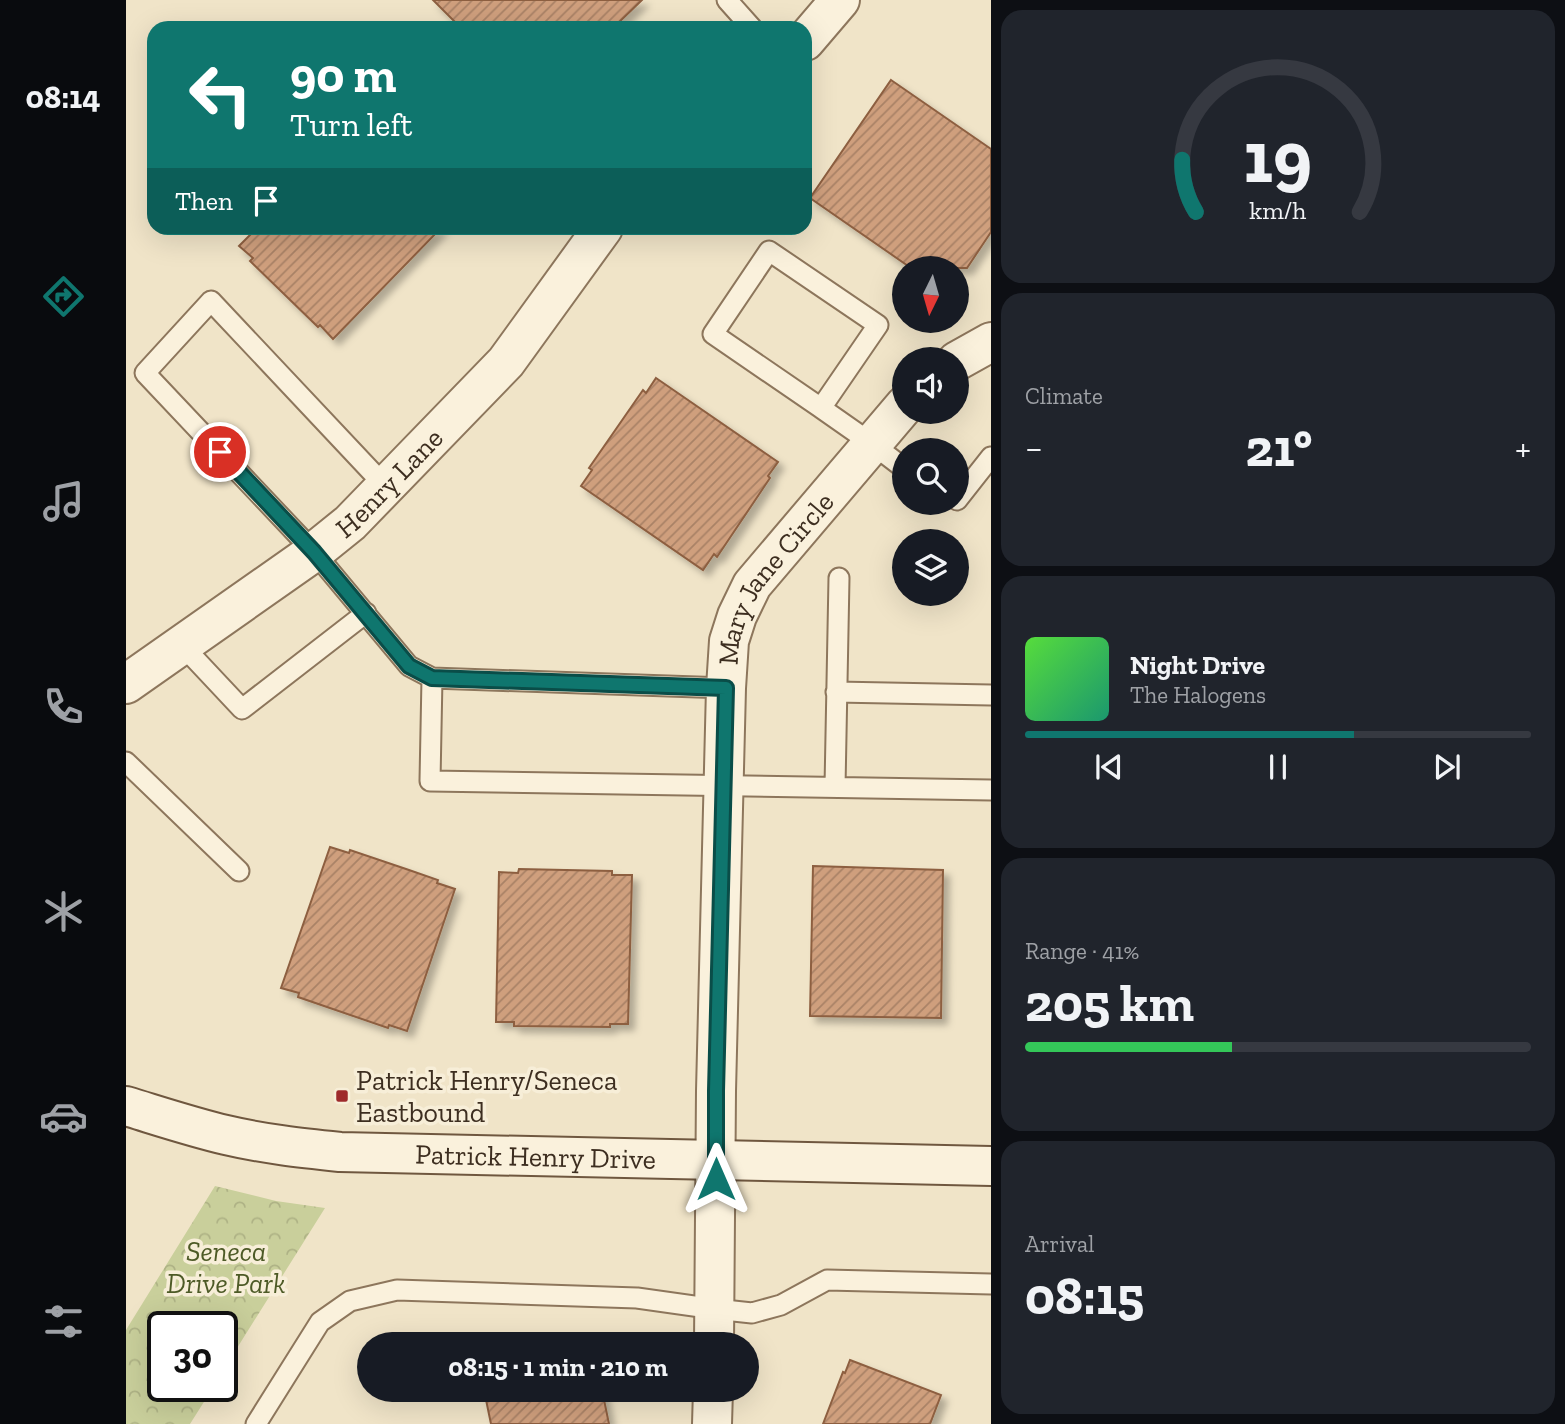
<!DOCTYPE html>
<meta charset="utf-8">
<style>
:root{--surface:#171b24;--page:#20242c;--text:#f1f3f6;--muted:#9ea1a6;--line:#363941;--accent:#0f766e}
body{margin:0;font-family:"Zilla Slab",serif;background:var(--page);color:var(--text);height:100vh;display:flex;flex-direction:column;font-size:26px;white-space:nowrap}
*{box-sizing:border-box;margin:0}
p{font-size:23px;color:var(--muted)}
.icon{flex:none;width:38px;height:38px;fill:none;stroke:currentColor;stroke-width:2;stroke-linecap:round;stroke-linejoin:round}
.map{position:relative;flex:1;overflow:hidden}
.side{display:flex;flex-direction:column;gap:10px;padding:10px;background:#0d0f14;width:574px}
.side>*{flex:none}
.top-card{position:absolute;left:21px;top:21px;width:665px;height:214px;border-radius:21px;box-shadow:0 7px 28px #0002;background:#0f766e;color:#fff;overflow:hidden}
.needle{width:46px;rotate:185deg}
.tools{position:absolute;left:766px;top:256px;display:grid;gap:14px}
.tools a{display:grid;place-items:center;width:77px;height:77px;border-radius:50%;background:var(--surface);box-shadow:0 7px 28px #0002;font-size:35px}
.speed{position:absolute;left:21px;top:1311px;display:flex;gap:14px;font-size:35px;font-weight:700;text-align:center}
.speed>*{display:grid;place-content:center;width:91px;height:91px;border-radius:50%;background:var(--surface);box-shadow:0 7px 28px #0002;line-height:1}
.speed .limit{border:4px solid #111;border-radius:10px;background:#fff;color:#111}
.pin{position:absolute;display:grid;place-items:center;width:60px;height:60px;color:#fff;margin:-30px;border:4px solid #fff;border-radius:50%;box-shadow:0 2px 7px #0007}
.me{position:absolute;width:77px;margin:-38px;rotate:0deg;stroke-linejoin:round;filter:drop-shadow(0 0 5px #0008)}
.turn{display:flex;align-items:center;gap:24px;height:147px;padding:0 28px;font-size:32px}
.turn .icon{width:91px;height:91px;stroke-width:2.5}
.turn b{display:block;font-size:49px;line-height:60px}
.then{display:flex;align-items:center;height:66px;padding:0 28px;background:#0003;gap:14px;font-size:26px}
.big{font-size:52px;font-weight:700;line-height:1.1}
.side .card{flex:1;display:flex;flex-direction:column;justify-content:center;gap:10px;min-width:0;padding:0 24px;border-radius:21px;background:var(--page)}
.side .dial{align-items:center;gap:0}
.dial svg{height:182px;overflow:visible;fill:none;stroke:var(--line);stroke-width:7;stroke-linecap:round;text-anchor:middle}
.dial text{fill:var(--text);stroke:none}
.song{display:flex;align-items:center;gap:21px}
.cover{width:84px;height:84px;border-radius:10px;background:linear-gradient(135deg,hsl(110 70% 55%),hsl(160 70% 35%))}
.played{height:7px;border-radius:4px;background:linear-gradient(90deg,var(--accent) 65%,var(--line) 65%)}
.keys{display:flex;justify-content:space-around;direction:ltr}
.heat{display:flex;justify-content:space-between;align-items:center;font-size:38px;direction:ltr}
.charge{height:10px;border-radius:5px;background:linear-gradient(90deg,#34c759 41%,var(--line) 0)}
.trip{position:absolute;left:231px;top:1332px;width:402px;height:70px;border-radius:35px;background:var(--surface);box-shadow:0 7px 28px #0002;font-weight:700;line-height:70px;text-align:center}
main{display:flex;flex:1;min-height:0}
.menu{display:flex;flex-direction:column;width:126px;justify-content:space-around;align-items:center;background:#090b0e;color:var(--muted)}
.menu .icon{width:49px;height:49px}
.menu .current{color:var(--accent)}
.menu b{font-size:32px;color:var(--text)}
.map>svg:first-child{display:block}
.park{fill:url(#park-crowns)}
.building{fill:url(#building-hatch);stroke:#8d5f41;stroke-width:2;filter:url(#shadow)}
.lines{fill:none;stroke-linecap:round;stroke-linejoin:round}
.lane-casing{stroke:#8d765c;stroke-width:23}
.street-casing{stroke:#8d765c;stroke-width:42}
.secondary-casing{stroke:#6f573f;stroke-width:42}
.lane{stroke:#faf1dc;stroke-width:19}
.street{stroke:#faf1dc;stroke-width:38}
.secondary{stroke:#faf1dc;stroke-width:38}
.route-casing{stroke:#0a4d48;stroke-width:18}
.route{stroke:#0f766e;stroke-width:12}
.poi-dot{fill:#9e2a2b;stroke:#f7eed8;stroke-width:2.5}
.labels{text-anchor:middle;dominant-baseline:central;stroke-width:7;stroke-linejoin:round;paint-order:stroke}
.street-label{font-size:28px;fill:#3d2e20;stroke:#f7eed8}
.poi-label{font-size:28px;fill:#3d2e20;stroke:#f7eed8;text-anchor:start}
.park-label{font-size:28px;font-style:italic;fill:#4d5a26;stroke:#f7eed8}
</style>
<main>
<nav class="menu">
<b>08:14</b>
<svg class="icon current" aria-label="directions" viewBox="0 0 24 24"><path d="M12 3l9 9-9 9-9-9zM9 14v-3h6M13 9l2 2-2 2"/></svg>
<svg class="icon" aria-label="music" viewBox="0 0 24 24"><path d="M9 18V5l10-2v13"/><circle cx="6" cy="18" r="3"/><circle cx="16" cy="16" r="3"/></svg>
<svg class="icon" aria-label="phone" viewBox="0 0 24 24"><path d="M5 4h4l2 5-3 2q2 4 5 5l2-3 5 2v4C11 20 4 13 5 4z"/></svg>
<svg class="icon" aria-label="climate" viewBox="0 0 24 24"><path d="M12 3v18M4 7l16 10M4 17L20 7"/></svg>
<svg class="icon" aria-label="car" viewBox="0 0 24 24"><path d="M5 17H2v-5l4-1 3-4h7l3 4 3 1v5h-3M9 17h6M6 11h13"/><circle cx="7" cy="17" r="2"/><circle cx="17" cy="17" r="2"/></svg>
<svg class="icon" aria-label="filters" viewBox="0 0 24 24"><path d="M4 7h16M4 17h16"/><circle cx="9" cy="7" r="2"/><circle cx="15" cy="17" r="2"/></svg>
</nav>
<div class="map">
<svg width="865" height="1424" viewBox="0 0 865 1424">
<defs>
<pattern id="park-crowns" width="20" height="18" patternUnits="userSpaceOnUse" patternTransform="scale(1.75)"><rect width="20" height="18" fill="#c9cf9b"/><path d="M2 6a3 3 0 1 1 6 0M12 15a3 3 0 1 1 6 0" fill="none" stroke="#aeb285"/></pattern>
<pattern id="building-hatch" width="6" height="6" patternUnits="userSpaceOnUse" patternTransform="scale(1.75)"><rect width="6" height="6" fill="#cf9f7d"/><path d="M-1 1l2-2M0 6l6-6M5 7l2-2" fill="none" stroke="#a98266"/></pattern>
<filter id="shadow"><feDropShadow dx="6" dy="6" stdDeviation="3.5" flood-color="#0004"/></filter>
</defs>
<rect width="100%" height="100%" fill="#f0e4c8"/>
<path class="park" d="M89,1186L150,1201L199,1208L96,1372V1326H37V1386H88L64,1424H0V1330Z"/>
<path class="building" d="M307,0H516L487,28H335Z
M765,80L865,149V232L841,268H785L684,198Z
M131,228H315L207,339L194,325L192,327L124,261L127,258L113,246Z
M530,378L652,462L642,476L644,478L591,557L588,554L577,570L455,486L466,470L463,468L517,390L520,393Z
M204,847L223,853L224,850L283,870L312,880L311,883L329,889L281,1031L263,1025L262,1028L172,997L173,993L155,988Z
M687,866L817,870L815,1018L684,1016Z
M393,869L486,871V875H506L502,1024H484V1027L388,1026V1022H370L373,872L392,873Z
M724,1360L815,1395L804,1424H697L717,1372L719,1373Z
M358,1390H476L483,1424H365Z"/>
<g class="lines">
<defs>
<path id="lane" d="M601,0L626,28
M643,251L752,325L695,408L587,334Z
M695,408L745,443L779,469
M260,487L85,301L19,373L188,552L283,666L306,678L600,688
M831,500L865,457
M55,644L116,709L240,613
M306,678L304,781L865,790
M710,692L865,695
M0,762L113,871
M709,787L713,578
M130,1424L194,1322L224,1301L271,1290L511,1298L589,1309L626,1313L655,1305L701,1280L865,1284"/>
<g id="street">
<path d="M679,41L714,0"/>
<path d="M831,361L865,342"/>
<path id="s1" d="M0,684L188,552L224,523L380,362L477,228"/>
<path id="s2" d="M588,1344L590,1091L600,688L603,641L611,616L626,585L779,405"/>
<path d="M586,1424L587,1390"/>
</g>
<g id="secondary">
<path id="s3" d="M0,1106C33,1116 66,1127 100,1135C138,1144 176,1148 214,1152L865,1166"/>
</g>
</defs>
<use href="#lane" class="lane-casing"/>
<use href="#street" class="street-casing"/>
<use href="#secondary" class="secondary-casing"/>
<use href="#lane" class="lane"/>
<use href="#street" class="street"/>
<use href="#secondary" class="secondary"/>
</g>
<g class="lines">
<defs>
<path id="route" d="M94,452L188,552L283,666L306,678L600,688L590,1091V1179"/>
</defs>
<use href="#route" class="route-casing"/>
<use href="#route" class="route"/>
</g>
<rect class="poi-dot" x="209" y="1089" width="14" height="14" rx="3.5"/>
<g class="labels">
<g class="street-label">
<text stroke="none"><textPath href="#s1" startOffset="332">Henry Lane</textPath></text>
<text stroke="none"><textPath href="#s2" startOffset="780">Mary Jane Circle</textPath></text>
<text stroke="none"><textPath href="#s3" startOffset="415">Patrick Henry Drive</textPath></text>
</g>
<g class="poi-label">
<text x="230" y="1080">Patrick Henry/Seneca<tspan x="230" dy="32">Eastbound</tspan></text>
</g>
<g class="park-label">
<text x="100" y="1251">Seneca<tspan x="100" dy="32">Drive Park</tspan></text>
</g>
</g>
</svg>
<div class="tools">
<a><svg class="needle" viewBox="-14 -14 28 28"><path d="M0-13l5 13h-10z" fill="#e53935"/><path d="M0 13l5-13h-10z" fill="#9ea1a6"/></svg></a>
<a><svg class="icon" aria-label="sound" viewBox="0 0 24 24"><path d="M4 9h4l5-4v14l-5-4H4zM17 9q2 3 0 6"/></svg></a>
<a><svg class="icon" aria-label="search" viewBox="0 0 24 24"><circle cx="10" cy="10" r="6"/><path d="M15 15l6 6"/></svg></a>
<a><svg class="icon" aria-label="layers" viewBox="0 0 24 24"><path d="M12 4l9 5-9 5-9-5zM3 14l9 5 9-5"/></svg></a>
</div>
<div class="speed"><div class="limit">30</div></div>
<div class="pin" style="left:94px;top:452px;background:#d93025"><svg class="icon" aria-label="arrive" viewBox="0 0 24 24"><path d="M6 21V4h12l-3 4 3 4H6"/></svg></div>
<svg class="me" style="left:590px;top:1179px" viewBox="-20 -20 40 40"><path d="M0-17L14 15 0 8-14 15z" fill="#0f766e" stroke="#fff" stroke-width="4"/></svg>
<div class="trip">08:15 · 1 min · 210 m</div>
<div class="top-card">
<div class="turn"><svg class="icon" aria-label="left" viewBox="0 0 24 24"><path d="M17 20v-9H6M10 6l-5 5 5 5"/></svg><div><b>90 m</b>Turn left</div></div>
<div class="then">Then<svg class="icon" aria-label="arrive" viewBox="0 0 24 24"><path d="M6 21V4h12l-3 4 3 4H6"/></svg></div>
</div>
</div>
<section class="side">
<div class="card dial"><svg viewBox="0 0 100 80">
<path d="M14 69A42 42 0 1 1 86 69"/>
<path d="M14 69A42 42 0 0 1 8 46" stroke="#0f766e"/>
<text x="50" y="56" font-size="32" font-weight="700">19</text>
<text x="50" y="72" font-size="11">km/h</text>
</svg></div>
<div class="card"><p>Climate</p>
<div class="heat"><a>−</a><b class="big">21°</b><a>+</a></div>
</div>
<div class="card">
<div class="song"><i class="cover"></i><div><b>Night Drive</b><p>The Halogens</p></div></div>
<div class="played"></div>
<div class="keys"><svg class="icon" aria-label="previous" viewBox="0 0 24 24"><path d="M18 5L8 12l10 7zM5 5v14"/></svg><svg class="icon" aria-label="pause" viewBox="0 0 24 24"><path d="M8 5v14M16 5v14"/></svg><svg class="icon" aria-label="next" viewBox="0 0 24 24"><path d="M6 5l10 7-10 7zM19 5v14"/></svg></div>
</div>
<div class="card"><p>Range · 41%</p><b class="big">205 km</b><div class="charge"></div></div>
<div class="card"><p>Arrival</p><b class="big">08:15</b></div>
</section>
</main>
